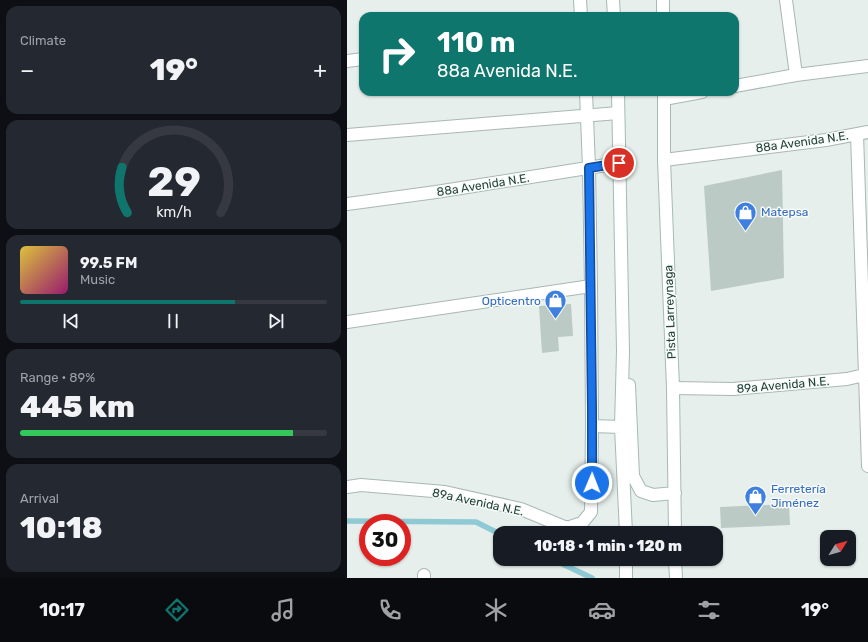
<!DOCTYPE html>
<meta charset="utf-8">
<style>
:root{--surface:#171b24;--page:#242831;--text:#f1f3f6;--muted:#9ea1a6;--line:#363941;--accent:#0f766e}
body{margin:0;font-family:Rubik,sans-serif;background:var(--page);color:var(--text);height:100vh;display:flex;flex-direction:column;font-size:15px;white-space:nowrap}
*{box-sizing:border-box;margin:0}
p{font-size:13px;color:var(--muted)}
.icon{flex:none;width:22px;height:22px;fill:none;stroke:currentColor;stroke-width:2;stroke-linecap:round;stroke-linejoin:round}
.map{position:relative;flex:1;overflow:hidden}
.side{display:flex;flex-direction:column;gap:6px;padding:6px;background:#0d0f14;width:347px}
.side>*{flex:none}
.hud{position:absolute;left:12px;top:12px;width:380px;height:84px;border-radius:12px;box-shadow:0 1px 3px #0004;background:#0f766e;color:#fff;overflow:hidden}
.needle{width:26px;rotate:53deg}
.controls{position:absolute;left:473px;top:530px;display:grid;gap:8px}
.controls a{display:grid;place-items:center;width:36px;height:36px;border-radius:8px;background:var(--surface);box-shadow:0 1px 3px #0004;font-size:20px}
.speed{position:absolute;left:12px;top:514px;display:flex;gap:8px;font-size:20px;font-weight:700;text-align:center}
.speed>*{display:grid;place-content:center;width:52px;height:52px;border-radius:50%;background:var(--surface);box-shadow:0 1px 3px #0004;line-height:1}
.speed .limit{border:6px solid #d22;background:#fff;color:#111}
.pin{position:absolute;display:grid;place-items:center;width:34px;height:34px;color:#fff;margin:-17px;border:2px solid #fff;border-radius:50%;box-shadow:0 1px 4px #0007}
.me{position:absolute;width:44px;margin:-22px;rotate:1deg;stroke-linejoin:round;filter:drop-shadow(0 0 3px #0008)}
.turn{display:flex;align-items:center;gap:14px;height:84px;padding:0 12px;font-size:18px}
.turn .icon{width:52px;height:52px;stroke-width:2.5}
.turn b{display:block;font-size:28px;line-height:34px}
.big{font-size:30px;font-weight:800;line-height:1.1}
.side .tile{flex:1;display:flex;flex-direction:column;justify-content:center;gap:6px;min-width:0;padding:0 14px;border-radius:12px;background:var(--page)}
.side .dial{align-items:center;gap:0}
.dial svg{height:104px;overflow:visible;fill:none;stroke:var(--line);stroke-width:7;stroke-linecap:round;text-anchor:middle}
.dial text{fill:var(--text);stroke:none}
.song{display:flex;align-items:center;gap:12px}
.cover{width:48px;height:48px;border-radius:6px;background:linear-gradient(135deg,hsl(50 70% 55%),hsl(320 70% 35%))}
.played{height:4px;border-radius:2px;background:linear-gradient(90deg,var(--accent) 70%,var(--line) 70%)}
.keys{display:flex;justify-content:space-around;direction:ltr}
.heat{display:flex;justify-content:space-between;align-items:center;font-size:22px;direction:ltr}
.charge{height:6px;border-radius:3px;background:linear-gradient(90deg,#34c759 89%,var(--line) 0)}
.trip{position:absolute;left:146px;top:526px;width:230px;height:40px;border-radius:12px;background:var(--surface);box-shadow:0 1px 3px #0004;font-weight:800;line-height:40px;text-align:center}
.tab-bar{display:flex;height:64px;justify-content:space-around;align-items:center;background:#090b0e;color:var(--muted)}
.tab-bar .icon{width:28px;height:28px}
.tab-bar .selected{color:var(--accent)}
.tab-bar b{font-size:18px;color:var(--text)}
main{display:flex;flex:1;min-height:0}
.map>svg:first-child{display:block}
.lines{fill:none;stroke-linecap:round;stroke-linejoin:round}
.stream{stroke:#8ec9d4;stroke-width:5.5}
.building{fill:#bbcac4}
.street-casing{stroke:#a8b8b2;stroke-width:14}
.secondary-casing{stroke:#a4bbb3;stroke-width:14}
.street{stroke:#fff;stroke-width:12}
.secondary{stroke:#fff;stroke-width:12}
.route-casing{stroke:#114b97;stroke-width:10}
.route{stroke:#1a73e8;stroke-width:7}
.labels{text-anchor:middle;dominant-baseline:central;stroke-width:3;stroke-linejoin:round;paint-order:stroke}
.street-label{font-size:12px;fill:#24423a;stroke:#f7fbf9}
.shop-label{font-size:12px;fill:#366cbe;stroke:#f7fbf9;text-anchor:start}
</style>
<main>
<section class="side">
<div class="tile"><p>Climate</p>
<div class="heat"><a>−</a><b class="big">19°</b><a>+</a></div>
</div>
<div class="tile dial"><svg viewBox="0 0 100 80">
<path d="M14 69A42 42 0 1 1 86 69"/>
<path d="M14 69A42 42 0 0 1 10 34" stroke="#0f766e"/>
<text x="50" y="56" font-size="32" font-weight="700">29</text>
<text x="50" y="72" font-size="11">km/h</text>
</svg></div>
<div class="tile">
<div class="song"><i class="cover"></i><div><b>99.5 FM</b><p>Music</p></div></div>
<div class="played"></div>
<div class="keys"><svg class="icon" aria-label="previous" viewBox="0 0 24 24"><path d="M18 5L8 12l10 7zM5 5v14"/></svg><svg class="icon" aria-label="pause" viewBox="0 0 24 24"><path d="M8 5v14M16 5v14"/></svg><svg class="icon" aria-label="next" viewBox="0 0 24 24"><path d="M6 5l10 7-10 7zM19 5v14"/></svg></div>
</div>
<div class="tile"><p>Range · 89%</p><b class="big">445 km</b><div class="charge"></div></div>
<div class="tile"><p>Arrival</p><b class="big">10:18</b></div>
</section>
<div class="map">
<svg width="521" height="578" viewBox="0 0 521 578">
<rect width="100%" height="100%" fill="#e6efeb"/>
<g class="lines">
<path class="stream" d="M0,521L129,522L153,534
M205,559L245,578"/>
</g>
<path class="building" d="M435,170L437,278L364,291L357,186Z
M224,304L226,336L211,337L212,351L195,353L192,306Z
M442,504L443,525L374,528L373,507Z"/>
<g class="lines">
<defs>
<path id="street" d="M233,0L234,16
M439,0L449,75
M0,61L16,59
M388,86L449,75L521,66
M317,99L355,92
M510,134L521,466
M0,135L271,113
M317,160L479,140L521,132
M0,204L89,192L272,163
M0,322L244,286
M326,388L386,389L500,379L521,374
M0,487L14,485L98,492L174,509L220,528L235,523L244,512L245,426L244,286L242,168L239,92
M77,578V575"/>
<path id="secondary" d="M266,0L267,16
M316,0V16
M271,92L276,351L274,427L279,533
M317,92V160L326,388L328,533
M282,385L286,476L294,491L306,495L328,493
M245,426L274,427
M279,559V578
M328,559L329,578"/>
</defs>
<use href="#street" class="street-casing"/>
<use href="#secondary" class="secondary-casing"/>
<use href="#street" class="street"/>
<use href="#secondary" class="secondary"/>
</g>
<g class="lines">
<defs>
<path id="route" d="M245,483V410L242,168L272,163"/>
</defs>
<use href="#route" class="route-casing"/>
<use href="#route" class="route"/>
</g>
<defs>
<symbol id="shop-pin" viewBox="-11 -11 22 30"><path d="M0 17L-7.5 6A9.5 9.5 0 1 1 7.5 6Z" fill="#3f7fe0" stroke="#f7fbf9"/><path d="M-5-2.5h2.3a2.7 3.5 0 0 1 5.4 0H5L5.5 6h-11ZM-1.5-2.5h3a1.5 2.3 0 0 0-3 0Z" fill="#fff"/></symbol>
</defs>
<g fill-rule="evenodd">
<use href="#shop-pin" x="386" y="200" width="25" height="34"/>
<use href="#shop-pin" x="196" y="288" width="25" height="34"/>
<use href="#shop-pin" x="396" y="484" width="25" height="34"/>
</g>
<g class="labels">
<g class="street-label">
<text transform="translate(455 142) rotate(-8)">88a Avenida N.E.</text>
<text transform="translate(136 185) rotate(-9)">88a Avenida N.E.</text>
<text transform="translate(323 312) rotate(-92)">Pista Larreynaga</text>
<text transform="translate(436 385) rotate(-5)">89a Avenida N.E.</text>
<text transform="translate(131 502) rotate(12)">89a Avenida N.E.</text>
</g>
<g class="shop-label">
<text x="414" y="212">Matepsa</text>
<text x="194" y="301" text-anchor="end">Opticentro</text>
<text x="424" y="489">Ferretería<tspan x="424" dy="14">Jiménez</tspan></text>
</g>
</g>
</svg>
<div class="controls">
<a><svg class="needle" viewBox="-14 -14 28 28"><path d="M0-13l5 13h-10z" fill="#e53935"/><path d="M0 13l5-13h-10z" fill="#9ea1a6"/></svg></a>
</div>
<div class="speed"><div class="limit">30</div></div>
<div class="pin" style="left:272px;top:163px;background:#d93025"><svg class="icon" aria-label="arrive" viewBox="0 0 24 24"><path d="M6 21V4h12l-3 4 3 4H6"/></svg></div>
<svg class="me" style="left:245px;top:483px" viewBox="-20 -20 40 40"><circle r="17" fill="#1a73e8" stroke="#fff" stroke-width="3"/><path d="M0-11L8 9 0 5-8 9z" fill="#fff"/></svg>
<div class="trip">10:18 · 1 min · 120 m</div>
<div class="hud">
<div class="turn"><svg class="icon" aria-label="right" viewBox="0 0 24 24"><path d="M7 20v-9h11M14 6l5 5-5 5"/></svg><div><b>110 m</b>88a Avenida N.E.</div></div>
</div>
</div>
</main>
<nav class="tab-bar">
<b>10:17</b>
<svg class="icon selected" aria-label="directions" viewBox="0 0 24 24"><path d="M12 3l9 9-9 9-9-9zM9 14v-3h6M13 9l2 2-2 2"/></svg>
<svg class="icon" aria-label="music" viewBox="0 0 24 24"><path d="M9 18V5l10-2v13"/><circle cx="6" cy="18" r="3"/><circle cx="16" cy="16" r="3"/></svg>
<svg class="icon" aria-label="phone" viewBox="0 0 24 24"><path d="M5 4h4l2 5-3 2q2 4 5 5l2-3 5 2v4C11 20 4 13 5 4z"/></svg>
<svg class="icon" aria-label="climate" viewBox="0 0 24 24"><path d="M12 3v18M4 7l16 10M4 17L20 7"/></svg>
<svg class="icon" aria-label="car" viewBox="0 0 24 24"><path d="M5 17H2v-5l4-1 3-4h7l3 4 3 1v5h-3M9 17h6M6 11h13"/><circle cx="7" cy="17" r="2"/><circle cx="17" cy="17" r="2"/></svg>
<svg class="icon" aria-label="filters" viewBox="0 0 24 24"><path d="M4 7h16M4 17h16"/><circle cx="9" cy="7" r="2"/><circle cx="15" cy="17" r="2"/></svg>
<b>19°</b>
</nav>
